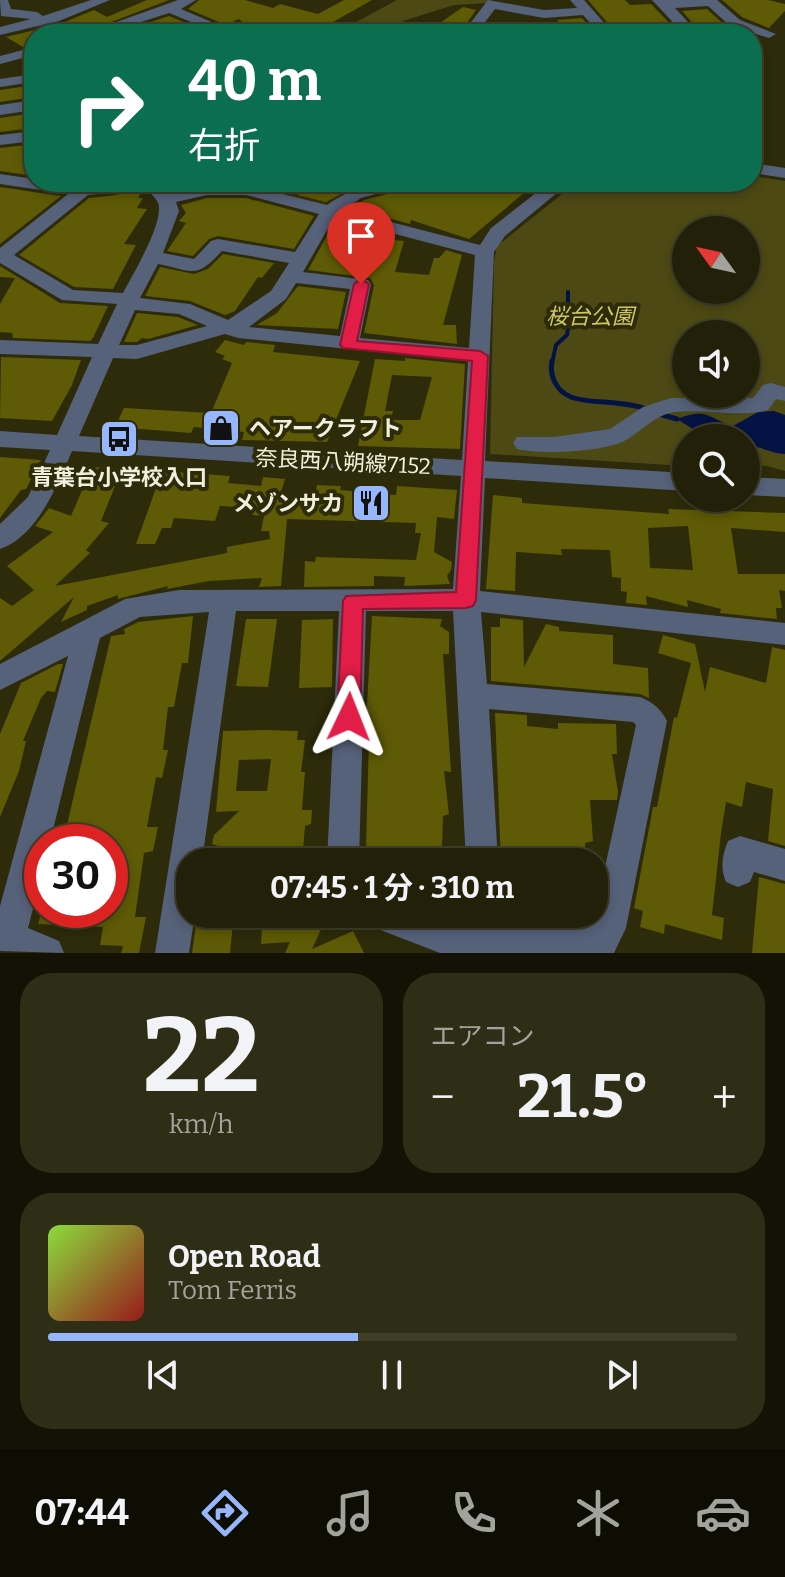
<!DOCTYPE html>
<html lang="ja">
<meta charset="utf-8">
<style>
:root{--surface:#222008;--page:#2e2d16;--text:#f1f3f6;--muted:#a2a39c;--line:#3f3e29;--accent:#96b6fd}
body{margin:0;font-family:Bitter,"Noto Sans JP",serif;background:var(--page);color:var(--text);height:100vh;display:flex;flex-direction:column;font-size:30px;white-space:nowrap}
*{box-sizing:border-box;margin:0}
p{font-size:26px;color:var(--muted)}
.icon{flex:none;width:44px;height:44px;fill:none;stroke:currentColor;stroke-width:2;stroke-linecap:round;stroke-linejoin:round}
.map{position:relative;height:953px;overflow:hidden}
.details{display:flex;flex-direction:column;gap:20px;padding:20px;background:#131204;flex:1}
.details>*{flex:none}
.hud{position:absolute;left:24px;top:24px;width:738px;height:168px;border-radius:32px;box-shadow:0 4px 12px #0003,0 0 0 2px var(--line);background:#0b6e4f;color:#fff;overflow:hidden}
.needle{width:52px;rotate:303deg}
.buttons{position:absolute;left:672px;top:216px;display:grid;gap:16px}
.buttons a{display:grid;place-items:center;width:88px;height:88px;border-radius:50%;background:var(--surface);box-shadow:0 4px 12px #0003,0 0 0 2px var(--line);font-size:40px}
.speed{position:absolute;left:24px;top:824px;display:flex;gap:16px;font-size:40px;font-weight:700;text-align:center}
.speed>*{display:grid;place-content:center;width:104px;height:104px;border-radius:50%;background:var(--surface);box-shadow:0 4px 12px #0003,0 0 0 2px var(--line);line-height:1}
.speed .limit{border:12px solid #d22;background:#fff;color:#111}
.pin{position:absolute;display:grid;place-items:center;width:68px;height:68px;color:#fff;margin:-82px -34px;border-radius:50% 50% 50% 0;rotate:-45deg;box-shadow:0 0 8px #0007}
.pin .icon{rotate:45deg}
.me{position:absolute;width:88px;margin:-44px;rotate:2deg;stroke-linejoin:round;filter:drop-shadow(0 0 6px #0008)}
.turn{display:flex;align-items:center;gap:28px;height:168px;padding:0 32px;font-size:36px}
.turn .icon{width:104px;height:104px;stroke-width:2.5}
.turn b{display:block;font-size:56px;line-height:68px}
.big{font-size:60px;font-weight:700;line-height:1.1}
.details .tile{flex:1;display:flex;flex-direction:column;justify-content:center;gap:12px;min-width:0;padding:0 28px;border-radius:32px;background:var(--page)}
.details .dial{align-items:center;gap:0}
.dial b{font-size:104px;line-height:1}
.song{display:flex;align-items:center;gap:24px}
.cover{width:96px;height:96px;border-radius:12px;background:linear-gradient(135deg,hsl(90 70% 55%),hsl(0 70% 35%))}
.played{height:8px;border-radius:4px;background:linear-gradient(90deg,var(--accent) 45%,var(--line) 45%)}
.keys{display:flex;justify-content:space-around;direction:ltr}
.heat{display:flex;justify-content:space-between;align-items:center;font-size:44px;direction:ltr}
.details .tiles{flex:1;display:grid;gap:20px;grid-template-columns:1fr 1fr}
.tile:last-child{grid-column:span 2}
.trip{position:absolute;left:176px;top:848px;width:432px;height:80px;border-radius:32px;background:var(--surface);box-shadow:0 4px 12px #0003,0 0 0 2px var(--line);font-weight:700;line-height:80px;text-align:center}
.tabs{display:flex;height:128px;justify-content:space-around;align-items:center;background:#0e0d03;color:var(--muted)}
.tabs .icon{width:56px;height:56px}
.tabs .current{color:var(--accent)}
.tabs b{font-size:36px;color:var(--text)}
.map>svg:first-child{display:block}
.built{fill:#343207}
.green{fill:#4c4914;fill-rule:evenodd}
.water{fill:#041244}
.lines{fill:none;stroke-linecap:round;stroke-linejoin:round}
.stream-far1{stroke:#041244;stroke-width:4}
.stream{stroke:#041244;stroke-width:5}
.building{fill:#5e5a05;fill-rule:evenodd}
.minor{fill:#56617a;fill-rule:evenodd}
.route{fill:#e11d48;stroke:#92132f;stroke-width:2}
.labels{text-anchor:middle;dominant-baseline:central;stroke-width:8;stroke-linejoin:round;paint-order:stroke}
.park-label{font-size:22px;font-style:italic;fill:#cdc861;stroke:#2d2b0a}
.poi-label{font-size:22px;font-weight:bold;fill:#f0f0dd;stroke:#2d2b0a;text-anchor:start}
.street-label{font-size:22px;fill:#f0f0dd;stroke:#2d2b0a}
</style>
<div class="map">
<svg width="785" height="953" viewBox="0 0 785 953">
<rect width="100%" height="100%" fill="#2d2b0a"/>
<path class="built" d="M161,182H377L321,205L244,186L214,185L180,191L172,190Z"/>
<path class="green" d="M397,0H488L487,3L454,5L403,21L412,34H361L345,28Z
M752,176L785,181V471L767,466L746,465V438H686V466L490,454L494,262L497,246L577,182H752ZM686,230H746V290H686ZM686,334H746V394H686Z"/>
<path class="water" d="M774,411L785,415V454C769,453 761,446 746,445V438H707L677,419C708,407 707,418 733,426L758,412Z"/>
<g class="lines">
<path class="stream-far1" d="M568,292V326
M552,363L556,345L567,335L568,329"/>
<path class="stream" d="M552,361C549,375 556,391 571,397C588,404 622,400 646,409
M659,414L677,419"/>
</g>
<path class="building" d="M147,0H169L80,34H34V44L23,47L6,37L60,24L94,10L107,17Z
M199,0H245L273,8L280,4L318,14L344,0H372L312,34H284L285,27H248L239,19L226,25L188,9Z
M588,0H625L630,5L651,4L680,34H617Z
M722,0H768L785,4V11L769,28L742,17Z
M463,7L476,10L464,27L437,25Z
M707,9L728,28L746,34H702L682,11Z
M169,16L208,32L164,34L147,26L114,34Z
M582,18L596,34H569L557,20Z
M34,85V97L0,102V90Z
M34,113V128L0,132V118Z
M34,144V176L0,171V148Z
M295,182H348L350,189L326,202L298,195Z
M412,182H537L469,239L411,220L410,224L352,208L364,200L407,189Z
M0,187L61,196L0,244Z
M132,189L142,191L138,198H143L137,208L147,209L124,244L136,245L113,289L74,287L19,255L89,198L116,195Z
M207,198H246L314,216L294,249L218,236L209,239L193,256L167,251L186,223L179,221L186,213L181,205Z
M328,234L404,241L395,272L429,275L434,258H439L446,250L462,255L443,325H456L457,344L364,333L374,285L370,278L308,270Z
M223,254L274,263L262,278L258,277L235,311L225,315L190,301L145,296L160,267L194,274L208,269Z
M0,266L60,303L108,306L93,338L90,341L13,338L12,333L0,332V304L15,278L0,277Z
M298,286L346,292L338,329L257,325L277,313Z
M137,313L178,317L198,325L148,339L142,338L137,342H124Z
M225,340L244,345L246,342L275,345L273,352L360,361L327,442L242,440L244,432L194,427L191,433L115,427L124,408L211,413L232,363L222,359L225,356L215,352Z
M1,357L81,360L72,385L52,421L0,418Z
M405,358L465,364L460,449L358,446L375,359L405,361ZM392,375L432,377L420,420H391L393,411H385Z
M0,457L41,460L26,489L21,490L0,518Z
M92,467L122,469L101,521L109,523L86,550L90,553L55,586L227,553V547L270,539L269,531H261L264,516L252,515L255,508L220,506L215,521L174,518L171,528H162L155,544H136L162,471L230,476L228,483L261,486L263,477L285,479L278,502L313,505L317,485L341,486L340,490L396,495L397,486L457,490L454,519L437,517L434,552L452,562L451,570L447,576L450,584L404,586L405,577L374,576V586L304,587L305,561L315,562L316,557L416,560L421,533H415L416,523L287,519L281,586L259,587L262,578L209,581L167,589L168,586L118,599V595L87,606V610L61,622L74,597L0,661V598L12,606L34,590L7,566L53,532L35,526L49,508L71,516Z
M493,495L522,498V503L669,514L668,509L785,513V532L731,528L738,574H785V591L779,590L782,608H776L777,619L720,613L721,609L687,600L688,607L646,596L647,605L626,603L627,592L621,591V578L612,577L610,550L561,549L562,555L516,552L515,591L486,589ZM688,526L693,570L650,568L648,528Z
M193,616L188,663H182L174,707H168L163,750H168L162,778L156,777L147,827H158L153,851L144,853L135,917H146L139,953H121L123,946L100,945L103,927L38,924L42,910H110V859L114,842H63L111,636L125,634L124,629L138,622Z
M372,616L442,619L440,626L449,632V654H443L451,772L444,771L449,814L443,816L442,848H450L451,862H362L366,847L369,740H365Z
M500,618L523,620L524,667L546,624L559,627V631L613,635V664L648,668L649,698L640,694L491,681V627H500Z
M246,619H277L268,687L236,686Z
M333,619L332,687L299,688L302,620Z
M663,635L695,644L705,692L710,667L766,683L772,647L785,650V846L768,841L773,789L746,782L742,807L726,802L721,833L712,915L724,918L722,940L665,924L664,934L640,927L643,911L634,908L653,807H657L674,717L677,718L691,663L658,653Z
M58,664H63L55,692L47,691L41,698L23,741H26L19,771L0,817V734L21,683Z
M495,713L527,715V726L558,729V723L616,724L617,754H612L618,792L617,800H590L593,841L585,843L586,862H501Z
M267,730L298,731L297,740H305L301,772H305L302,810H312L311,824L305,826L302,862H269L270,847H234L233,856L217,855L218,846L212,844L214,835L239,811L216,812L223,731ZM271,759L267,791H236L239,760Z
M759,877L785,884V953H752Z
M201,914H234L230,953H192L197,918Z
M263,914H312L324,923L312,949L353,931L364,953H285L290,942L261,944Z"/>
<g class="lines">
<path class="minor" d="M0,0H8L11,9L37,12L43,16L91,0H110L59,21L0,35V27L31,19L1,16Z
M178,0H196L181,9L240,34H221L169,13L104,34H83Z
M488,0L544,10L577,8L570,0H584L614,34H600L583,15L544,18L495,9L476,34H462Z
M652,0H717L740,20L776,34L769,38L730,26L708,6L675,8L699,34H684Z
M34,47V55L0,64V56Z
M34,74V82L0,87V79Z
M34,100V110L0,115V105Z
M34,131V141L0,145V135Z
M752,163L785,168V178L752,173Z
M0,174L34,179V182L82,185L156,182L169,193L207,185H246L327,205C355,186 374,182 409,182L406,186L361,198L344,210L480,245L491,228L550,182H570L505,236L494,252L485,461L686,473V491L485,478L480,591L785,623V645L481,612L487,684L640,697C653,702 661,709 667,721L626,928L614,953H440L370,926L365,914H428L468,929V914H502L503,929L591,926L593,922L636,725L633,722L489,709L498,862H466L453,611H366L359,862H327L339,611H236L202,862H190V914H195L189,953H155L209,612L140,617L100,638L50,842H42V874L28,928L59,941L64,953L0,951V906L68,656L0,690V664L125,599L179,590L453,589L461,476L72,451C58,484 37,537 0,549V524L28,497L50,450L0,447V431L57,435L92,357L0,354V340L98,344L117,304L62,300L0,263V248L68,194L0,184ZM138,184C144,189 153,194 157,201C168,216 132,276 123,293L73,290L14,255L88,195L116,192ZM207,195H246L319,214L295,252L218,239L211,241L194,259L163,253L179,211L176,202ZM334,218L475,255L469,348L360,338L371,284L368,280L303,272ZM222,251L289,263L271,291L228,320L190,304L140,298L158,264C194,271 195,280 222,251ZM296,283L350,289L340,336L249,327L286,299ZM135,310L179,314L207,326L137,345H119ZM225,334L238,338L468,361L462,460L79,436L113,358L137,359Z
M771,383L785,387V401L776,399L768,410L760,412C731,416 702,409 674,412C655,415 642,431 626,440C606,452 540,455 517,449L513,443L517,437H554L610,429L643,407L671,398H753L763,385Z
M746,477L785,479V497L746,495Z
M740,836L785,849V881L754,872L750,882L738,887L726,882C720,867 722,856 728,841Z"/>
</g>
<path class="route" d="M361,279L369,284L357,341L480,351L488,356L476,600L473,606L466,608L363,609L360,717L357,724L349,727L341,724L337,717L343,601L346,596L456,592L472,361L343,348L340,345L354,284Z"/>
<defs>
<symbol id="shop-square" viewBox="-11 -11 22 22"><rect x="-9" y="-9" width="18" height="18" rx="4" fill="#96b6fd" stroke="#2d2b0a"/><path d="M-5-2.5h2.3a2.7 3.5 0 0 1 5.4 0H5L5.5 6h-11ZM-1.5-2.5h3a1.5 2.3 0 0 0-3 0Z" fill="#111"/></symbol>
<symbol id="bus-square" viewBox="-11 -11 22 22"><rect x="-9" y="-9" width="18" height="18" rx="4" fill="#96b6fd" stroke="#2d2b0a"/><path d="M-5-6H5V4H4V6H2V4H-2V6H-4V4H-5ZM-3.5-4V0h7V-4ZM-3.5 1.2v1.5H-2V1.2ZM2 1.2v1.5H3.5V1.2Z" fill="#111"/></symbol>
<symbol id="restaurant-square" viewBox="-11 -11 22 22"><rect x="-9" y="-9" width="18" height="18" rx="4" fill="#96b6fd" stroke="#2d2b0a"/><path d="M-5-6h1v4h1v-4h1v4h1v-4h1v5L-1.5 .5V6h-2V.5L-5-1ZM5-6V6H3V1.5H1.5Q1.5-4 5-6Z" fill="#111"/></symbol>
</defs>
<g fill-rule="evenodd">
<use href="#shop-square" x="199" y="406" width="44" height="44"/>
<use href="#bus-square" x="97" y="417" width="44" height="44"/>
<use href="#restaurant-square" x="349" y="481" width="44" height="44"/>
</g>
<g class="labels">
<g class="park-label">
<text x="590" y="316">桜台公園</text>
</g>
<g class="poi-label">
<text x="249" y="428">ヘアークラフト</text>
<text x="119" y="477" text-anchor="middle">青葉台小学校入口</text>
<text x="343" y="503" text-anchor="end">メゾンサカ</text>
</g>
<g class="street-label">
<text transform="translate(343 462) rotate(3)">奈良西八朔線7152</text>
</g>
</g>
</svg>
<div class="buttons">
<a><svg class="needle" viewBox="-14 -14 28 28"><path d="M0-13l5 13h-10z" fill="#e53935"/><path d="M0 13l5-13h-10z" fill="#a2a39c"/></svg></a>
<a><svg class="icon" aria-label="sound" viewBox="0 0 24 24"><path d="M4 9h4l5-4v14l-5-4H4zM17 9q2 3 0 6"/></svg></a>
<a><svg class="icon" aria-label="search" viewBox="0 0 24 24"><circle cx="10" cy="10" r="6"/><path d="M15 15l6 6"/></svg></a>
</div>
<div class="speed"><div class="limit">30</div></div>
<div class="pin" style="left:361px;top:284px;background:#d93025"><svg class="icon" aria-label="arrive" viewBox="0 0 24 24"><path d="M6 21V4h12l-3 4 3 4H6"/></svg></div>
<svg class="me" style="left:349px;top:717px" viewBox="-20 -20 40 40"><path d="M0-17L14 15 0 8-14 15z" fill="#e11d48" stroke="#fff" stroke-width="4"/></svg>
<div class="trip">07:45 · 1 分 · 310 m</div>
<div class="hud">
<div class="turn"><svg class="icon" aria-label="right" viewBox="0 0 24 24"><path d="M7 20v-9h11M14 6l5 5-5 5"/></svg><div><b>40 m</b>右折</div></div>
</div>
</div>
<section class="details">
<div class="tiles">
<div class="tile dial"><b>22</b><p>km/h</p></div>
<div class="tile"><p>エアコン</p>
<div class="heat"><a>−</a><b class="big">21.5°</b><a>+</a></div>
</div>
<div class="tile">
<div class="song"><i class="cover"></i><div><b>Open Road</b><p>Tom Ferris</p></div></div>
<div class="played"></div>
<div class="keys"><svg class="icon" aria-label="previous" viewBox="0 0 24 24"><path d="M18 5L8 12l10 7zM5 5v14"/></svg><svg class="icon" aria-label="pause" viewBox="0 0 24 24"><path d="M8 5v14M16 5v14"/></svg><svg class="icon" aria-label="next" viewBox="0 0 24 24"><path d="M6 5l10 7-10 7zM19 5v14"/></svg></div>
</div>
</div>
</section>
<nav class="tabs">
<b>07:44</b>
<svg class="icon current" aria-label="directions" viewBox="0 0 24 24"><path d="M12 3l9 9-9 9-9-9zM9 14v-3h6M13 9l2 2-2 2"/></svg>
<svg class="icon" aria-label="music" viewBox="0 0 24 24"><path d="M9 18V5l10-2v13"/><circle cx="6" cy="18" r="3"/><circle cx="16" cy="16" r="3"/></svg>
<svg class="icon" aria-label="phone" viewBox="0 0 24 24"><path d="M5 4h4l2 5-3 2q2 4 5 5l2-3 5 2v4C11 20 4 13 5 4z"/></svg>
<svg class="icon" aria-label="climate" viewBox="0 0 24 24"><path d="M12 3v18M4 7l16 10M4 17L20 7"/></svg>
<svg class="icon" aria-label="car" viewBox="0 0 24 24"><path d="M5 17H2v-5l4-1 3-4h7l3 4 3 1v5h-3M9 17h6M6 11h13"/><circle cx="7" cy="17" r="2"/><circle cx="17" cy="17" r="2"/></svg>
</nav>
